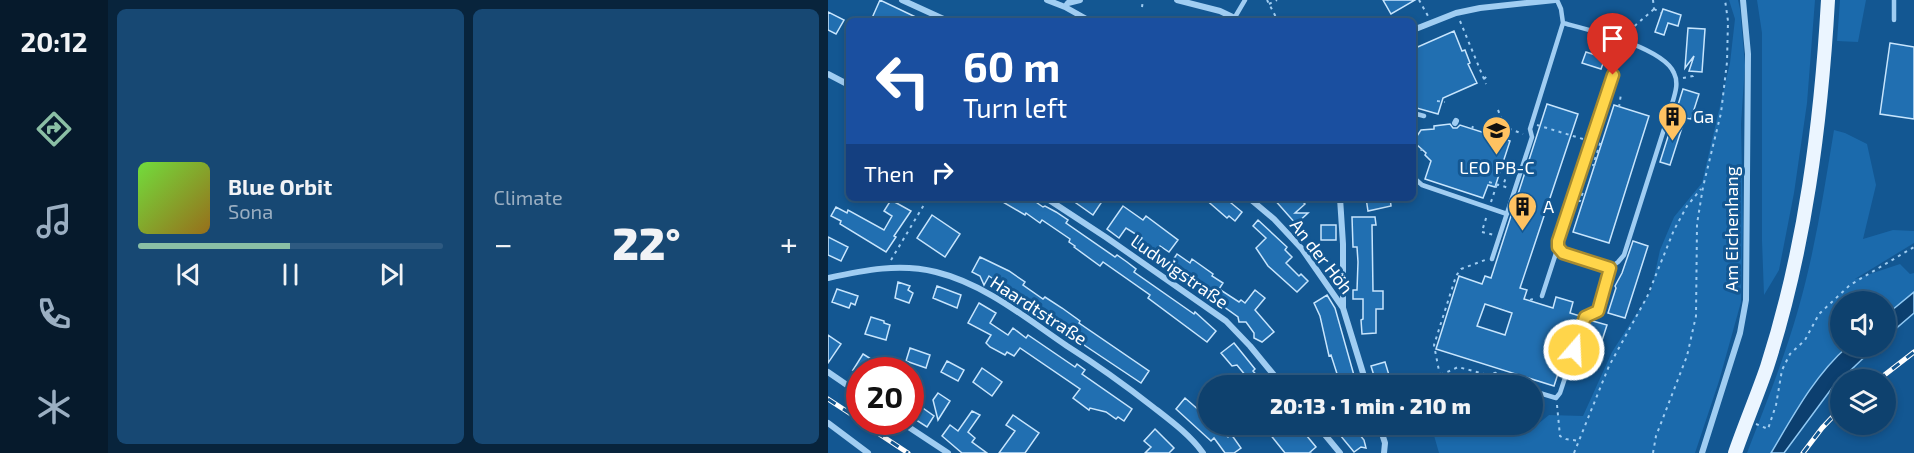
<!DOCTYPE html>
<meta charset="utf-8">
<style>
:root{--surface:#0e416e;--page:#174873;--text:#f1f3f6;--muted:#9bafc2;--line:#2e5a81;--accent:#8abfa5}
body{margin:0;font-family:"Exo 2",sans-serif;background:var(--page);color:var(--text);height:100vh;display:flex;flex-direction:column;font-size:22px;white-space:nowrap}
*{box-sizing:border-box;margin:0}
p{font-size:20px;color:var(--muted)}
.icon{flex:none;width:33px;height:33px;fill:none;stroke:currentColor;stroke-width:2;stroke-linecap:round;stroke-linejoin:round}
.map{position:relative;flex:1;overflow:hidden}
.side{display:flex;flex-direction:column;gap:9px;padding:9px;background:#08243c;width:720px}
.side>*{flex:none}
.top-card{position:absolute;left:18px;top:18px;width:570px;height:183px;border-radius:9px;box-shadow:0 3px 9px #0003,0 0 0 2px var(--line);background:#1a4fa0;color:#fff;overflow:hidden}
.fabs{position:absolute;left:1002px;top:291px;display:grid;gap:12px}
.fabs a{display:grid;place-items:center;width:66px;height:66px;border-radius:50%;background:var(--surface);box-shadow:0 3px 9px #0003,0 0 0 2px var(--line);font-size:30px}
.speed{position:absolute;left:18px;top:357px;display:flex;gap:12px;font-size:30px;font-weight:700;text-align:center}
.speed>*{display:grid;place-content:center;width:78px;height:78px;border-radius:50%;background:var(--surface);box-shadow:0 3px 9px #0003,0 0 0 2px var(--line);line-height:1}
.speed .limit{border:9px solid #d22;background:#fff;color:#111}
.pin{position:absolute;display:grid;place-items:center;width:51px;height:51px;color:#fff;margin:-62px -26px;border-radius:50% 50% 50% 0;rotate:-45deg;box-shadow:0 0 6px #0007}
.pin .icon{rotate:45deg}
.me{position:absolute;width:66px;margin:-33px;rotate:19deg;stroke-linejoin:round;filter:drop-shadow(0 0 4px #0008)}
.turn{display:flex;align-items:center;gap:21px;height:126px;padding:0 18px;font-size:27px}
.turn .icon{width:78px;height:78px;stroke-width:2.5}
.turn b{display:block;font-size:42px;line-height:51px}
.then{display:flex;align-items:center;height:57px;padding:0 18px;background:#0003;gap:12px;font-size:22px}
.big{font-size:45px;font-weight:800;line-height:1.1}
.side .card{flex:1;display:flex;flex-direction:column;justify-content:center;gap:9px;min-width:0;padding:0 21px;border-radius:9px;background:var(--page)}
.song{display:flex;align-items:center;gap:18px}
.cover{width:72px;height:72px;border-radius:9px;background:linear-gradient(135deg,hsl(100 70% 55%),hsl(40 70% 35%))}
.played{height:6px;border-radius:3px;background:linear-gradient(90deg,var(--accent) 50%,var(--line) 50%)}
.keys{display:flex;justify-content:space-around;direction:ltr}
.heat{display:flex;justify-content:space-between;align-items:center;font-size:33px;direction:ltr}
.side .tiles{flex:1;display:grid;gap:9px;grid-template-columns:repeat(2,1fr)}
.trip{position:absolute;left:370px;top:375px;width:345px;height:60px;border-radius:30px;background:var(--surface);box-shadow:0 3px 9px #0003,0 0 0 2px var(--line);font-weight:800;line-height:60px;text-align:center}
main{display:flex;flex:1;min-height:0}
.menu{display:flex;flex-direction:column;width:108px;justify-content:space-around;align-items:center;background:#061a2c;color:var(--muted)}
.menu .icon{width:42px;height:42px}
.menu .on{color:var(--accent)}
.menu b{font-size:27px;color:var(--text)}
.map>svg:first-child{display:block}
.green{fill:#1b6aac}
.water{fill:#0c3f6f;stroke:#92caf5;stroke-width:1.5}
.building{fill:#216fb1;stroke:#c7e5fd;stroke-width:1.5;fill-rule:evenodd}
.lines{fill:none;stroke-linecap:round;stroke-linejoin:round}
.path{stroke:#a0cdf2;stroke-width:2;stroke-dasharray:3 4.5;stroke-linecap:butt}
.lane{stroke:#a0cdf2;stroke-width:4.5}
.street{stroke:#a0cdf2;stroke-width:6}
.primary{stroke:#ebf5ff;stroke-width:14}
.rail-casing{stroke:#fff;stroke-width:5}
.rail{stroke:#135792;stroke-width:3;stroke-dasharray:9;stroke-linecap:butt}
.route-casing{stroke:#a68a30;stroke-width:15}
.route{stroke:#ffd54a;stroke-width:10}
.labels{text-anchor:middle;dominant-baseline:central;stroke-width:6;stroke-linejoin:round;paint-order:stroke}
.poi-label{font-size:18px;fill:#fff;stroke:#135792;text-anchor:start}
.street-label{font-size:18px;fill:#fff;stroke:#135792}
</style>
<main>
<nav class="menu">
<b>20:12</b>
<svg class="icon on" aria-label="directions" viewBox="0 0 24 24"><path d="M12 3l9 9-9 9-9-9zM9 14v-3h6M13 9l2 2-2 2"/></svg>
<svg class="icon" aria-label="music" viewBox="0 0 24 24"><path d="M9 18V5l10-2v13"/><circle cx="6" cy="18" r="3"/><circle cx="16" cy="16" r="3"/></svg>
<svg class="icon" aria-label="phone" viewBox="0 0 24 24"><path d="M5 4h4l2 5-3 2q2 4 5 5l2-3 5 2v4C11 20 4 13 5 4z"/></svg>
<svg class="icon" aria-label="climate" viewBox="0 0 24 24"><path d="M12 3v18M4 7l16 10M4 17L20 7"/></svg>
</nav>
<section class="side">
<div class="tiles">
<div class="card">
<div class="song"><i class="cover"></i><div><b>Blue Orbit</b><p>Sona</p></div></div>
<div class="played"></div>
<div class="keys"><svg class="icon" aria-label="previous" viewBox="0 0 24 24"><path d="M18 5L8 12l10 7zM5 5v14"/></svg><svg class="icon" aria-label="pause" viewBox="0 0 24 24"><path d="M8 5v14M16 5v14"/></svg><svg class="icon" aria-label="next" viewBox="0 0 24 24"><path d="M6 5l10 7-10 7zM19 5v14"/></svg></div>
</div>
<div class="card"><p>Climate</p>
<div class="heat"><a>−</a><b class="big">22°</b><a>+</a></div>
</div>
</div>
</section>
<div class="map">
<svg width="1086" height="453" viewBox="0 0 1086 453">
<rect width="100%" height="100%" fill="#135792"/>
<path class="green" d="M901,0H910L912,9L917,65L913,124L915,224L913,302L891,381L867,453H611L603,425L705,424V422L710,424L721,415L755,416L784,352L823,291L832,250L846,217L874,183L902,63L907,19Z
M929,0H987L979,103L966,193L951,270L936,295L934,241V33Z
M1012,0H1038L1030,42L1009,41Z
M1006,130L1017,133L1039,144L1048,185L1035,239L1065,230L1086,231V243L1027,279L1072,264L1082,274L1086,273V292L1058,315V302H1012V346L1019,347C987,376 966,416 943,453H919C937,406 956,359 970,310C987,251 996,191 1006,130Z"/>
<path class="water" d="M1086,292V313L1058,337V315Z
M1019,347H1047L1004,388L956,453H943C965,416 987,375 1019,347Z"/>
<path class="building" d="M52,0L96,21H51L44,18Z
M555,0H587L563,14Z
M835,9L853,15L850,26L840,23L836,35L827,32Z
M0,12L16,20L8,34L0,30Z
M860,28L877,29L874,72L861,71L866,56L857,68Z
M626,31L634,51L637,50L642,63L640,64L649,83L615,98L610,114L585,107V49Z
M1062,43L1086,47V119L1052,114Z
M758,52L777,58L773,69L754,63Z
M855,89L871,94L863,119L857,118L842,165L832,162Z
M719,104L750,114L692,288L699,290L696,299L725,308L728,297L745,302L742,313L752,316L740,353L737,352L726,386L608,349L631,276L654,284L657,276L663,278ZM657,304L684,313L677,335L649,326Z
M786,105L821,116L781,243L745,232Z
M622,124L625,128H629L632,125L682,141L667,187L660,185L655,198L597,179L603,161L597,155L598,153L588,144L589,136L593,130L606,129V126Z
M168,198H202L215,207L217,206L228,212L240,220L238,223L287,257L289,255L299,262L308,269L306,272L366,314L367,312L388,331L379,342L320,298L322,295L275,262L272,266L246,247L247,246L241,242L242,239L214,220L212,223L198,213L197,215Z
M241,198H266L273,203L265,215Z
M376,198H397L414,212L407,221L401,216L399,218Z
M445,198H471L477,204L467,213H480L468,224Z
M538,198H562L563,206L540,211Z
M63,200L83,211L66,236L68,237L58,252L12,224L13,221L3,216L8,207L19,213L20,210L56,230L64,216L56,211Z
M295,206L315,220L318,216L350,240L341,252L332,246L323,259L307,248L314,238L298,228L291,238L279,229Z
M104,215L132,234L117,257L89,238Z
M524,217H547L548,225H544L545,291H555V309H548V333L534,334L533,320L535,319V299H525V290H529L530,262L529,247H525Z
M430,220L459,247L457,250L464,257L458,263L471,276L473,274L480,281L469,292L440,266L428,248L438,238L425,226Z
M493,225H508V240H493Z
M0,237L20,247L13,261L0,255Z
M805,241L820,246L797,318L780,313L788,288L787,286L794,273Z
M349,254L362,263L364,259L385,274L384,276L395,283L391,289L411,302L413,300L417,303L427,290L437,298L427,310L446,332L434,342L426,338V333L418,322H411L410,317L342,268L345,264L343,263Z
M152,257L181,271L197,282L195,285L215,299L217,297L234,308L252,321L251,323L321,371L313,383L211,315L195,303L197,301L161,276L156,285L152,276L144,272Z
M70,282L82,286L80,290L85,293L81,303L67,298Z
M109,286L133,295L129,308L105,298Z
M9,289L30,296L27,305L23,303L21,308L4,302Z
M499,295L507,308L529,386H514L513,383H512L503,355L501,356L492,316L486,303Z
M151,303L168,313L162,323L180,335L185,328L198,338L200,335L247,367L249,364L257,370L254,374L304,409L296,421L290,417L288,419L278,412L262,408L261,410L245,398L252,389L192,348L186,356L179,352L177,355L162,347L158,343L163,335L140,323Z
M43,317L56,321V323L62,325L58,340L37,334Z
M761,320L779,325L767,362L749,356Z
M0,335L13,344L0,363Z
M406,343L427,369L425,371L438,386H407L418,376L409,365L404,366L393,353Z
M82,348L102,355L98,368L78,361Z
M35,354L43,359L39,365L48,370H25Z
M119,361L136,370L130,381L113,372Z
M557,362L561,375L547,379L543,366Z
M154,368L174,382L164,396L145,382Z
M110,393L122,401L110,420L105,400Z
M357,398L381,419V424H387L400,437L403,434L413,448L406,453H397L386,438L383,441L348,409Z
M82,399L106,416L99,427L82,416Z
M144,411L152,415L140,432L147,438L144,442L159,453H134L114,436L122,425L130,431Z
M185,415L211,433L197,453H171L187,431L178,425Z
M451,424H469L488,447L481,453H457L441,433Z
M514,424H546L531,434L536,440L538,448L533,447L526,452L507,429Z
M327,429L346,448L341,453H317L323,447L316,441Z"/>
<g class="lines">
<path class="path" d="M439,0L450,21
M591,0L600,16
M825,0L826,9
M441,4L449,0
M314,7L315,0
M826,9L833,13
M632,21L658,84
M801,31L826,9
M855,78L865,76L866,72
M656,79L661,74
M609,101L617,102
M791,107L793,94
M670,110L677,127L695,134
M709,125L755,139
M644,129L645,126
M585,149L595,150
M675,163L682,165L675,186
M767,166L765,165L773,141L770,140
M661,182L681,188
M750,201H752L755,192H758
M663,202L669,184
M655,228L659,215
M654,232L666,235
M63,260L100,198
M702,300L708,298
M612,376L606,345L628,276L633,269L657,260
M569,386C591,382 610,377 630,367L660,375
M729,405L732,436L738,439L751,441
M928,424L940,429L948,405L954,370L962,354L977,340L991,314L1022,285L1086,247
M482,452L483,453
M746,453L781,366L819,297L846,230L859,206L873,189
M825,453L828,436L859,356L868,316L869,224L875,187L893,113L899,62L900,21L897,0"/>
<path class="lane" d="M407,17L417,0
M1066,20V0
M735,23C761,30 835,47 846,73C851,83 847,94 844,104L796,255L790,262L782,268L735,253L730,247V241L785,75L788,61L783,38
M585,113L596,116
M585,177L594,185L679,214
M664,259L704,137L702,129L735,23L733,9L729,0
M714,296L730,247
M667,374L669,379L688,386
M705,391L728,398L732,393L757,317L770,311L782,268"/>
<path class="street" d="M74,0L120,21
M219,0L237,7L240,3L252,0
M349,0L392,11L413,21
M237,7L262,21
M585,30L628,13L652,8L727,0
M0,74L21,85
M627,123L628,121
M218,198L279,238L398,321L422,346L455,386
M421,198L446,219L474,249L515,308
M512,198L515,244V308L539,386
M0,278C36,270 72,263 108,272C157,284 199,319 239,346C269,365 297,385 325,407C343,421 362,435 375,453
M0,372L32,394
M73,422L120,453
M0,423L40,453
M488,424L512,453
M551,424L557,443L556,453
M874,453L912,333L918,300L920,54L915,0"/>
<path class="primary" d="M907,453C917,424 929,396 939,367C977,249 993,124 1000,0"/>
<defs>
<path id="rail" d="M1050,380L1086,352
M0,399L32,420
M33,422L80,453
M975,453L994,428L1012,409"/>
</defs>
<use href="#rail" class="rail-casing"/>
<use href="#rail" class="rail"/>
</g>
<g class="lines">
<defs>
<path id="route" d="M746,350L757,317L770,311L782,268L735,253L730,247V241L785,75"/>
</defs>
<use href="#route" class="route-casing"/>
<use href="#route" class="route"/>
</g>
<defs>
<symbol id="building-pin" viewBox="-11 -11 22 30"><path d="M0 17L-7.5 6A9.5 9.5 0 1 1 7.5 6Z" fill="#ffc261" stroke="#135792"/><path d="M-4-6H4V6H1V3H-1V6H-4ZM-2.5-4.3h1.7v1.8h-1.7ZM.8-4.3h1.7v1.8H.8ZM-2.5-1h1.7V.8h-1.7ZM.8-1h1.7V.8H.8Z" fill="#111"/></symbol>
<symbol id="university-pin" viewBox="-11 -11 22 30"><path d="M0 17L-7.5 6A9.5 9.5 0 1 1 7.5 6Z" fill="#ffc261" stroke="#135792"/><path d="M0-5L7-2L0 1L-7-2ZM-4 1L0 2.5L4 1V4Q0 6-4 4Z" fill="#111"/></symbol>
</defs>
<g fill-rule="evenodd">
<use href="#building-pin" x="828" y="100" width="33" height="45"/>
<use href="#university-pin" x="652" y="114" width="33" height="45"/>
<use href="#building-pin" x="678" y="190" width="33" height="45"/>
</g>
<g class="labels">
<g class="poi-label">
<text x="865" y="116">Ga</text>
<text x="669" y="167" text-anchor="middle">LEO PB-C</text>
<text x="715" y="206">A</text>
</g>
<g class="street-label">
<text transform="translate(903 229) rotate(-90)">Am Eichenhang</text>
<text transform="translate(494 256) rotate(52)">An der Höh</text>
<text transform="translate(352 271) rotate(35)">Ludwigstraße</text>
<text transform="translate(211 310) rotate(33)">Haardtstraße</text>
</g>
</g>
</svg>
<div class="fabs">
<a><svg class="icon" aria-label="sound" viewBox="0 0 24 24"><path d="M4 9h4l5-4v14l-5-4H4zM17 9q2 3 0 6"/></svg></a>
<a><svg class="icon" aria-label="layers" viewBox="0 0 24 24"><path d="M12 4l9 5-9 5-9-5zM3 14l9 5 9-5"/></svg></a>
</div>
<div class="speed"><div class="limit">20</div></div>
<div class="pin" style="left:785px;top:75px;background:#d93025"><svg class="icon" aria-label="arrive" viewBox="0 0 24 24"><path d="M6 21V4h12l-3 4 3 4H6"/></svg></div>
<svg class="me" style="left:746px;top:350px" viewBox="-20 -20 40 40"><circle r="17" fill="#ffd54a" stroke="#fff" stroke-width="3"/><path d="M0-11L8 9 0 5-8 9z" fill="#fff"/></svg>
<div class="trip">20:13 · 1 min · 210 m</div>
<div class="top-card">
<div class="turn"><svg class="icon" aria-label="left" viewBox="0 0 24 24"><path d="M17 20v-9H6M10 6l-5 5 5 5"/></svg><div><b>60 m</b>Turn left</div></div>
<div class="then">Then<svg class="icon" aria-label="right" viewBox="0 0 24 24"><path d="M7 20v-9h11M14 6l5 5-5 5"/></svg></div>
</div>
</div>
</main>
